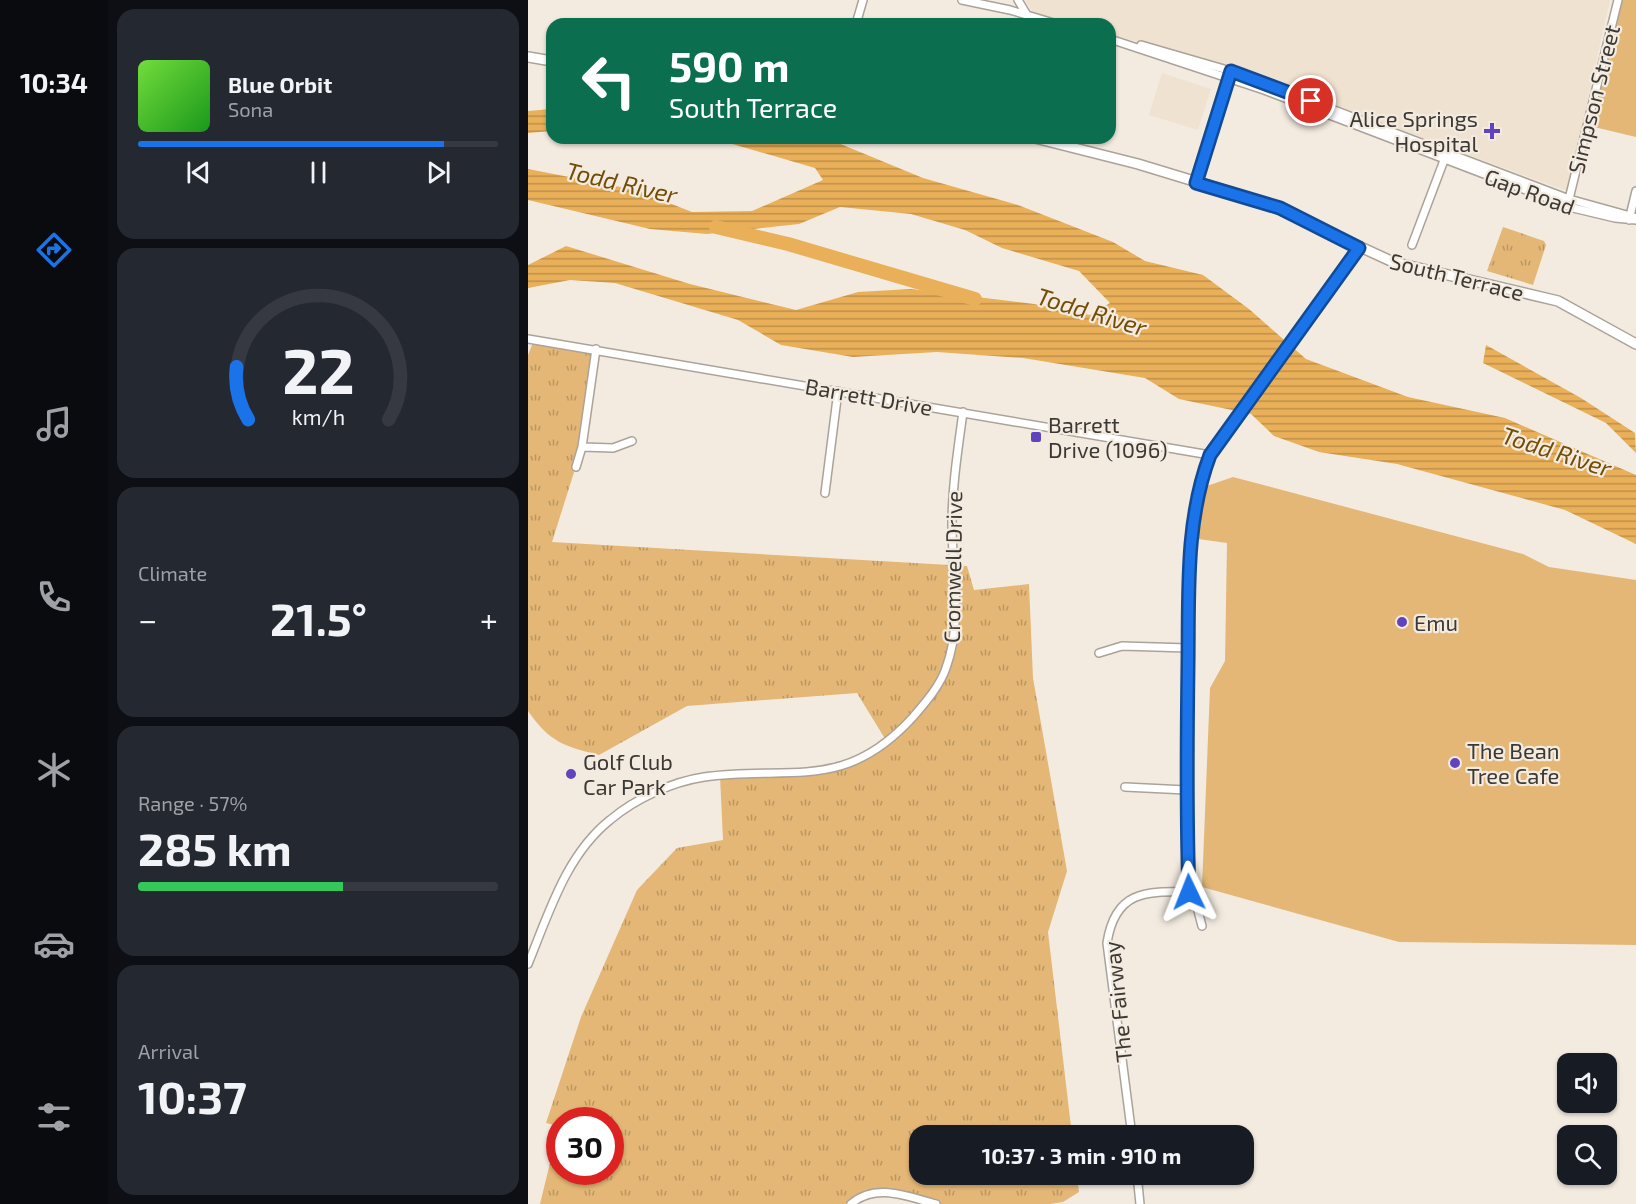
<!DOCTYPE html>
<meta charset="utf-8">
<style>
:root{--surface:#171b24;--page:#242831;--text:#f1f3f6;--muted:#9ea1a6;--line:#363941;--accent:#1a73e8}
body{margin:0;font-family:"Exo 2",sans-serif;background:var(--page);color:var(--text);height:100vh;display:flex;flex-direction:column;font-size:22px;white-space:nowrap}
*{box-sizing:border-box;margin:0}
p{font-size:20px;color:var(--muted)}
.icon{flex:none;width:33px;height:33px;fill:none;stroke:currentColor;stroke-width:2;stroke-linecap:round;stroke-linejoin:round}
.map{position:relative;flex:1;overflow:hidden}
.side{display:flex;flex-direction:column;gap:9px;padding:9px;background:#0d0f14;width:420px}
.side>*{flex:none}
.guide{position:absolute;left:18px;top:18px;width:570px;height:126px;border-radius:18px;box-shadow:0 2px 4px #0004;background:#0b6e4f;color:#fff;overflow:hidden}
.tools{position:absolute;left:1029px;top:1053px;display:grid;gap:12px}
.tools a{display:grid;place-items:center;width:60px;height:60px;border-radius:12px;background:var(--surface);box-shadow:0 2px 4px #0004;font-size:30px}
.speed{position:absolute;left:18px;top:1107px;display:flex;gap:12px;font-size:30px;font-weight:700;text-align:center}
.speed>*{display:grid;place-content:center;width:78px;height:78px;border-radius:50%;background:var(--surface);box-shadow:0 2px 4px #0004;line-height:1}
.speed .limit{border:9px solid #d22;background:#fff;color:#111}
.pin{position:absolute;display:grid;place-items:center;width:51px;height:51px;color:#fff;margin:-26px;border:3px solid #fff;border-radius:50%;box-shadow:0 2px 6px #0007}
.me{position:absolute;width:66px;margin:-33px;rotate:358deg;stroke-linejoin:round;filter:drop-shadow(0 0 4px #0008)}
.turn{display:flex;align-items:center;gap:21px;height:126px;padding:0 24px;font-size:27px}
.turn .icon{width:78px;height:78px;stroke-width:2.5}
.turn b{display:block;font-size:42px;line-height:51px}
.big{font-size:45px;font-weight:700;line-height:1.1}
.side .widget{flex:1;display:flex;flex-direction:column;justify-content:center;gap:9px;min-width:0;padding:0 21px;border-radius:18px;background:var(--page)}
.side .dial{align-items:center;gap:0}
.dial svg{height:156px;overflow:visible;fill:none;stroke:var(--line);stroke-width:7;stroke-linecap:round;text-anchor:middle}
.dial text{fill:var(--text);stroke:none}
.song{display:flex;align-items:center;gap:18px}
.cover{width:72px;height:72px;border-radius:9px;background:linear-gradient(135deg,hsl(100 70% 55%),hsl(120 70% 35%))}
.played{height:6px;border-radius:3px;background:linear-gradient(90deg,var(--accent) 85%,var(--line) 85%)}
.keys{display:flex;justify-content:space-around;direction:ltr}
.heat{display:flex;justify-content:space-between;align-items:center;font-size:33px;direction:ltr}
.charge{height:9px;border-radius:4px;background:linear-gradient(90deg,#34c759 57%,var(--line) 0)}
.trip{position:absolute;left:381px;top:1125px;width:345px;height:60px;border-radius:18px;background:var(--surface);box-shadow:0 2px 4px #0004;font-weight:700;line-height:60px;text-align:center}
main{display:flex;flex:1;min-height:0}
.menu{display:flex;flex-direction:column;width:108px;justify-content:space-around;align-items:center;background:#090b0e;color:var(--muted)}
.menu .icon{width:42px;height:42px}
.menu .selected{color:var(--accent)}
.menu b{font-size:27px;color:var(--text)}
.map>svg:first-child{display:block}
.built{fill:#efe2d0}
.grass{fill:url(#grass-tufts);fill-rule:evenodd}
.green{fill:#e4b776}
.water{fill:url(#water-rules)}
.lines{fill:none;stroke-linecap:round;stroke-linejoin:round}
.river{stroke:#eab059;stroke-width:14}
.minor-casing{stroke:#aba399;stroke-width:10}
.tertiary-casing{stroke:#aba399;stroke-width:12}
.minor{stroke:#fff;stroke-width:7}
.tertiary{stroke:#fff;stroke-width:9}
.route-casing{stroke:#114b97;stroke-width:15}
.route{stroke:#1a73e8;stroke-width:10}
.poi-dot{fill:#6144bd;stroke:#f3ebe0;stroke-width:2}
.labels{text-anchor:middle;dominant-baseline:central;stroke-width:4.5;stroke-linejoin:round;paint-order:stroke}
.street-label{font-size:22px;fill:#3c3935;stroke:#f3ebe0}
.poi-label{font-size:22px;fill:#3c3935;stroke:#f3ebe0;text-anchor:start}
.water-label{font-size:24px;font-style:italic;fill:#734c06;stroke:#f3ebe0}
</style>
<main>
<nav class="menu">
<b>10:34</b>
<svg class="icon selected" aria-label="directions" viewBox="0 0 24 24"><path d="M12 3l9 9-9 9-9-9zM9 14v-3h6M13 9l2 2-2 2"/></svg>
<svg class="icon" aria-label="music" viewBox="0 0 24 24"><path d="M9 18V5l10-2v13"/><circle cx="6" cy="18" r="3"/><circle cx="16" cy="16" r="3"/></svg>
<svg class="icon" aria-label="phone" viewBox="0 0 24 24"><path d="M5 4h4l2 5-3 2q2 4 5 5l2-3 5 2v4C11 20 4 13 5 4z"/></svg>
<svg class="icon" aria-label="climate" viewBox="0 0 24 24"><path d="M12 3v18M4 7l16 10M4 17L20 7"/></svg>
<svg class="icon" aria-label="car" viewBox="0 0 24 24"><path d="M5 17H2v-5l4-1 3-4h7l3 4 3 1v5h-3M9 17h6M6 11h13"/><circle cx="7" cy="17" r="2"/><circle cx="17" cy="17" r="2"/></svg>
<svg class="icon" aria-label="filters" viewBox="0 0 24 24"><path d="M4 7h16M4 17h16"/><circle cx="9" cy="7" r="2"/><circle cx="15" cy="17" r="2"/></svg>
</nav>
<section class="side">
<div class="widget">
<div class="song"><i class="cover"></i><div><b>Blue Orbit</b><p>Sona</p></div></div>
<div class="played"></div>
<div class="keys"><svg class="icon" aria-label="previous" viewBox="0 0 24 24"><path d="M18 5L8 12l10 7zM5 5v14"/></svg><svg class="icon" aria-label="pause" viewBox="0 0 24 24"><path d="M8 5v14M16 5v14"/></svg><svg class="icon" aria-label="next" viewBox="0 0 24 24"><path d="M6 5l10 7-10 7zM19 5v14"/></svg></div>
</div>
<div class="widget dial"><svg viewBox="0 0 100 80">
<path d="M14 69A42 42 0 1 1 86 69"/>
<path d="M14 69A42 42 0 0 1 8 42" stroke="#1a73e8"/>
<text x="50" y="56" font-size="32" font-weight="700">22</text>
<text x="50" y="72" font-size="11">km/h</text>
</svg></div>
<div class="widget"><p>Climate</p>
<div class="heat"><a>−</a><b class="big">21.5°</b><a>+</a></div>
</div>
<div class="widget"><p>Range · 57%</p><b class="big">285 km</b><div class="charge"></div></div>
<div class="widget"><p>Arrival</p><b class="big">10:37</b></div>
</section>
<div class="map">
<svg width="1108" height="1204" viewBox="0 0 1108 1204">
<defs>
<pattern id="grass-tufts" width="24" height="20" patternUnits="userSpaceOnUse" patternTransform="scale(1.5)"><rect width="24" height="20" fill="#e4b776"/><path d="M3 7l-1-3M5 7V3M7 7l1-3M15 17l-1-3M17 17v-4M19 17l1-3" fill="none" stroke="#ba9662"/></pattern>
<pattern id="water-rules" width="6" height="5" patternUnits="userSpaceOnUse" patternTransform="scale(1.5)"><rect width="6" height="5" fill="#eab059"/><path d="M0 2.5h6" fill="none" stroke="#bf904a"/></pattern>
</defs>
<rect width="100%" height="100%" fill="#f3ebe0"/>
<path class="built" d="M497,0H1082L1039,191L713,71L582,34V24H544L506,14Z
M634,73L683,89L670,130L621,115Z"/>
<path class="grass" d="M975,227L1016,241L1018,245L1005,285L959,271Z
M6,340L68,349L54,447L24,542L439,566L446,590L501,584L505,678L539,871L520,932L544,1135L392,1136V1174L549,1175L551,1192L535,1202L522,1204H408L357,1192L323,1204H12L31,1126L18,1123L53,1017L109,890L149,848L195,840L192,776L257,775L319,763L359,742L329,693L159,706L71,755C35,746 22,742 0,711V355ZM32,1120H82V1172H32Z"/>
<path class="green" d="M1093,0H1108V137L1062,126Z
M705,477L995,554L1021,567L1108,580V945L871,942L674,887L682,688L697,661L699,543L663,538L670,489Z"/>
<path class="water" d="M24,109V131L0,133V111Z
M184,138H298L395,178L490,205L585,242L617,261L675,275L721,309L778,359L880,397L977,418L1108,475V544L1037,510L869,464L791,452L746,436L723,414L651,399L617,378L495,358L409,352L325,357L253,345L210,320L87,283L42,280L0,288V265L38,246L162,284L268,310L330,292L383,289L506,304L562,315L582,303L551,271L474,248L437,230L383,214L312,207L271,224L179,234L122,229L0,200V169L108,190L164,212L224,211L295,180L287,168Z
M958,345L1053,398L1107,433L1108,453L1078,423L955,363Z"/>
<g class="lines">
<path class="river" d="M188,227L260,244L447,299"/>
<defs>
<path id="minor" d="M434,0L482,10L529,24
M490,0L499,15
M328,24L335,0
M582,39L736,90L1045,208L1087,218L1108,220
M613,45L703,71L1041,199L1106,217
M668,183L702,77
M1041,199L1090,0
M1101,220L1108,191
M884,245L918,155
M0,339L682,455
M54,447L85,448L104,441
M48,467L54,447L68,349
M297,493L310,391
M571,653L594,646L660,648
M597,787L658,790
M674,926L669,907L661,892L658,790L663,538L670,489L682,455L831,248
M0,964C21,913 38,855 82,820C107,799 143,782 176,777C262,765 316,793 385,717C397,703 412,686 418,668C435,622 424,572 424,524C424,487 430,449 435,412
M604,1136L579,943C587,891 617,891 661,892
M609,1174L612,1204
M323,1204C348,1182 380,1197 408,1204"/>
<path id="tertiary" d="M0,57L24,61
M507,138L610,164L735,202L865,262L1030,301L1108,344"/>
</defs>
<use href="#minor" class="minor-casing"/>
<use href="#tertiary" class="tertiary-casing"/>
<use href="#minor" class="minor"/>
<use href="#tertiary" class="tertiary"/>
</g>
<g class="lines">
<defs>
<path id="route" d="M661,892C658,815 659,739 660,663C661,593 657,521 682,455L831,248L752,208L668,183L703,71L783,101"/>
</defs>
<use href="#route" class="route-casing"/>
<use href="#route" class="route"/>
</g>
<g class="poi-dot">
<path d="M961 122h6v6h6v6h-6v6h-6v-6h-6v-6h6z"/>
<rect x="502" y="431" width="12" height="12" rx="3"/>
<circle cx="874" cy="622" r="6"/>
<circle cx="927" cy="763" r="6"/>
<circle cx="43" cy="774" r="6"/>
</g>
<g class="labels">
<g class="street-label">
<text transform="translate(1065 99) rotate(-76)">Simpson Street</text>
<text transform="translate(1002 191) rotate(20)">Gap Road</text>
<text transform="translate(929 276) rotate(14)">South Terrace</text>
<text transform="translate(341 396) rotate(10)">Barrett Drive</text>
<text transform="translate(424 567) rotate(-89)">Cromwell Drive</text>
<text transform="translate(589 1002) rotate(-96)">The Fairway</text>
</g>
<g class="poi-label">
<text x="950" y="118" text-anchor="end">Alice Springs<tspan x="950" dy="25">Hospital</tspan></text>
<text x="520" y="424">Barrett<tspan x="520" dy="25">Drive (1096)</tspan></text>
<text x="886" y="622">Emu</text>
<text x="939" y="750">The Bean<tspan x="939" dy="25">Tree Cafe</tspan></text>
<text x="55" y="761">Golf Club<tspan x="55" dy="25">Car Park</tspan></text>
</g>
<g class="water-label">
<text transform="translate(94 182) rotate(13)">Todd River</text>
<text transform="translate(564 311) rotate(17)">Todd River</text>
<text transform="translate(1029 451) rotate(18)">Todd River</text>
</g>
</g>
</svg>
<div class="tools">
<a><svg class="icon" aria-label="sound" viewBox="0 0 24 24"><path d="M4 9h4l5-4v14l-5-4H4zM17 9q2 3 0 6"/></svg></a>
<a><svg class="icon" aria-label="search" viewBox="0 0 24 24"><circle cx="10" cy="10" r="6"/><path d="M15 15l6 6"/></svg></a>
</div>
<div class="speed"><div class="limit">30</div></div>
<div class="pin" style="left:783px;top:101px;background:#d93025"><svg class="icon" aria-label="arrive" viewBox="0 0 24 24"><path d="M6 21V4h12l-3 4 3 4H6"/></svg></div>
<svg class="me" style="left:661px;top:892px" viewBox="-20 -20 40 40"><path d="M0-17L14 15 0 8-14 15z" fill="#1a73e8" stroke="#fff" stroke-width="4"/></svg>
<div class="trip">10:37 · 3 min · 910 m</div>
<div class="guide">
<div class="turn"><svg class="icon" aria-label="left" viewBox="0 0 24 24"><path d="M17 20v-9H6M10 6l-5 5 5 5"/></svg><div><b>590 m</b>South Terrace</div></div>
</div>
</div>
</main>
